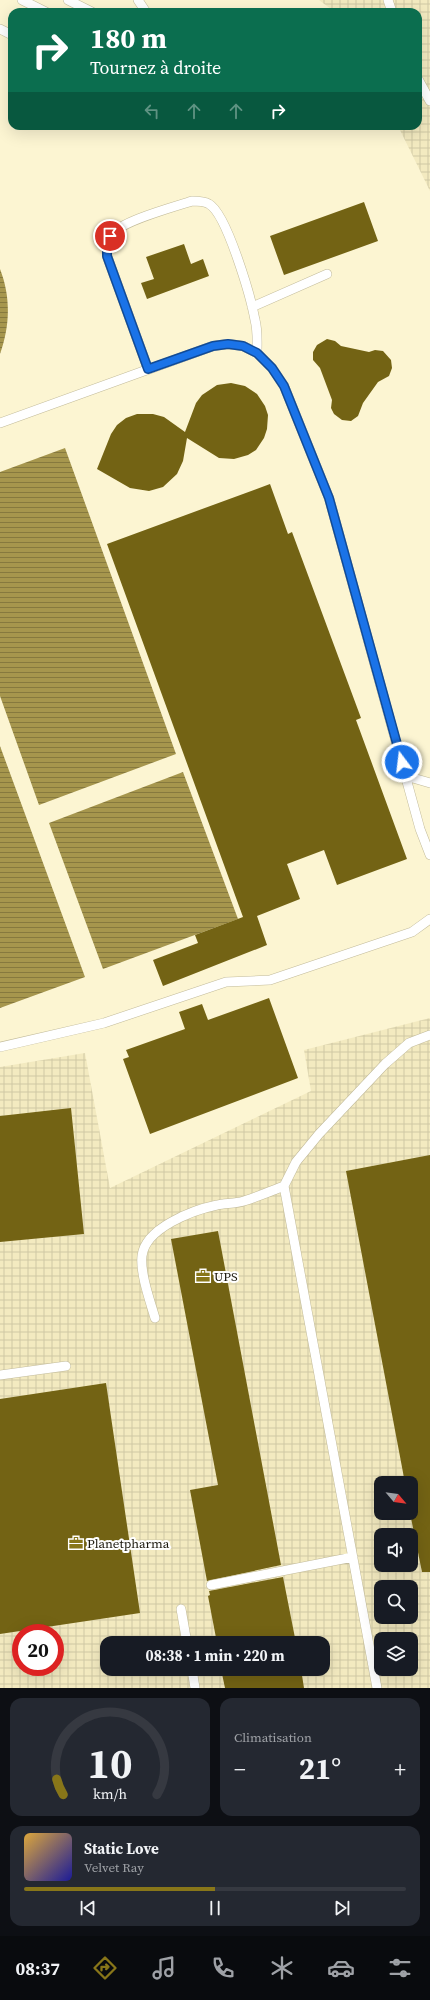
<!DOCTYPE html>
<html lang="fr">
<meta charset="utf-8">
<style>
:root{--surface:#171b24;--page:#242831;--text:#f1f3f6;--muted:#9ea1a6;--line:#363941;--accent:#887619}
body{margin:0;font-family:"Source Serif 4",serif;background:var(--page);color:var(--text);height:100vh;display:flex;flex-direction:column;font-size:15px;white-space:nowrap}
*{box-sizing:border-box;margin:0}
p{font-size:13px;color:var(--muted)}
.icon{flex:none;width:22px;height:22px;fill:none;stroke:currentColor;stroke-width:2;stroke-linecap:round;stroke-linejoin:round}
.map{position:relative;height:1688px;overflow:hidden}
.drawer{display:flex;flex-direction:column;gap:10px;padding:10px;background:#0d0f14;flex:1}
.drawer>*{flex:none}
.hud{position:absolute;left:8px;top:8px;width:414px;height:122px;border-radius:12px;box-shadow:0 4px 16px #0002;background:#0b6e4f;color:#fff;overflow:hidden}
.needle{width:26px;rotate:119deg}
.tools{position:absolute;left:374px;top:1476px;display:grid;gap:8px}
.tools a{display:grid;place-items:center;width:44px;height:44px;border-radius:8px;background:var(--surface);box-shadow:0 4px 16px #0002;font-size:20px}
.speed{position:absolute;left:12px;top:1624px;display:flex;gap:8px;font-size:20px;font-weight:700;text-align:center}
.speed>*{display:grid;place-content:center;width:52px;height:52px;border-radius:50%;background:var(--surface);box-shadow:0 4px 16px #0002;line-height:1}
.speed .limit{border:6px solid #d22;background:#fff;color:#111}
.pin{position:absolute;display:grid;place-items:center;width:34px;height:34px;color:#fff;margin:-17px;border:2px solid #fff;border-radius:50%;box-shadow:0 1px 4px #0007}
.me{position:absolute;width:44px;margin:-22px;rotate:345deg;stroke-linejoin:round;filter:drop-shadow(0 0 3px #0008)}
.turn{display:flex;align-items:center;gap:14px;height:84px;padding:0 16px;font-size:18px}
.turn .icon{width:52px;height:52px;stroke-width:2.5}
.turn b{display:block;font-size:28px;line-height:34px}
.lanes{display:flex;align-items:center;height:38px;padding:0 16px;background:#0003;justify-content:center;gap:20px;direction:ltr}
.lanes .off{opacity:.35}
.big{font-size:30px;font-weight:700;line-height:1.1}
.drawer .tile{flex:1;display:flex;flex-direction:column;justify-content:center;gap:6px;min-width:0;padding:0 14px;border-radius:12px;background:var(--page)}
.drawer .dial{align-items:center;gap:0}
.dial svg{height:104px;overflow:visible;fill:none;stroke:var(--line);stroke-width:7;stroke-linecap:round;text-anchor:middle}
.dial text{fill:var(--text);stroke:none}
.song{display:flex;align-items:center;gap:12px}
.cover{width:48px;height:48px;border-radius:6px;background:linear-gradient(135deg,hsl(40 70% 55%),hsl(240 70% 35%))}
.played{height:4px;border-radius:2px;background:linear-gradient(90deg,var(--accent) 50%,var(--line) 50%)}
.keys{display:flex;justify-content:space-around;direction:ltr}
.heat{display:flex;justify-content:space-between;align-items:center;font-size:22px;direction:ltr}
.drawer .tiles{flex:1;display:grid;gap:10px;grid-template-columns:1fr 1fr}
.tile:last-child{grid-column:span 2}
.trip{position:absolute;left:100px;top:1636px;width:230px;height:40px;border-radius:12px;background:var(--surface);box-shadow:0 4px 16px #0002;font-weight:700;line-height:40px;text-align:center}
.tab-bar{display:flex;height:64px;justify-content:space-around;align-items:center;background:#090b0e;color:var(--muted)}
.tab-bar .icon{width:28px;height:28px}
.tab-bar .on{color:var(--accent)}
.tab-bar b{font-size:18px;color:var(--text)}
.map>svg:first-child{display:block}
.industrial{fill:url(#industrial-grid);fill-rule:evenodd}
.water{fill:url(#water-rules)}
.building{fill:#736314}
.lines{fill:none;stroke-linecap:round;stroke-linejoin:round}
.lane-casing{stroke:#c2bb9a;stroke-width:10}
.lane{stroke:#fff;stroke-width:9}
.route-casing{stroke:#114b97;stroke-width:10}
.route{stroke:#1a73e8;stroke-width:7}
.labels{text-anchor:middle;dominant-baseline:central;stroke-width:4;stroke-linejoin:round;paint-order:stroke}
.poi-label{font-size:13px;fill:#1a170b;stroke:#fff;text-anchor:start}
</style>
<div class="map">
<svg width="430" height="1688" viewBox="0 0 430 1688">
<defs>
<pattern id="industrial-grid" width="8" height="8" patternUnits="userSpaceOnUse"><rect width="8" height="8" fill="#f3eac0"/><path d="M0 4h8M4 0v8" fill="none" stroke="#d0c8a4"/></pattern>
<pattern id="water-rules" width="6" height="5" patternUnits="userSpaceOnUse"><rect width="6" height="5" fill="#a6964d"/><path d="M0 2.5h6" fill="none" stroke="#86793e"/></pattern>
</defs>
<rect width="100%" height="100%" fill="#fcf5d2"/>
<path class="industrial" d="M319,0H430V191L398,126H418V12H335Z
M430,1018V1688H0V1067L85,1053L110,1188L311,1091L304,1050ZM381,1483H411V1513H381ZM381,1535H411V1565H381ZM381,1587H411V1617H381ZM21,1633H55V1667H21ZM381,1639H411V1669H381ZM107,1643H323V1669H107Z"/>
<path class="water" d="M0,269C11,297 10,326 0,354Z
M65,448L176,754L39,805L0,696V472Z
M0,746L85,977L0,1008Z
M183,772L238,919L103,969L49,823Z"/>
<path class="building" d="M364,202L378,241L284,275L270,236Z
M184,244L191,264L203,259L209,276L147,299L141,283L154,279L146,257Z
M327,339L335,341L341,346L369,352L375,350L383,351L391,360L392,368L389,376L378,382L363,403L358,416L351,421L342,420L334,414L331,408L332,400L320,368L313,360V352L317,345Z
M231,383L245,386L257,394L265,406L268,415L267,429L264,438L256,450L248,455L234,459L219,458L187,438L183,461L177,474L163,487L149,491L130,488L97,469L111,434L117,425L126,418L137,414H153L164,417L185,432L196,403L202,395L217,385Z
M270,484L288,534L292,532L361,718L356,720L407,859L337,885L324,850L287,864L300,899L257,916L267,945L163,986L153,960L198,943L195,935L243,917L107,544Z
M269,998L298,1078L150,1134L123,1059L129,1057L126,1050L185,1029L179,1012L202,1004L208,1020Z
M71,1108L84,1234L0,1242V1116Z
M430,1155V1572H422L410,1513L411,1483H405L346,1171Z
M218,1231L281,1565L207,1581L190,1490L218,1485L171,1239Z
M106,1383L140,1613L0,1634V1399Z
M283,1577L296,1643H217L208,1596L210,1595L209,1591Z
M221,1669H301L304,1688H225Z"/>
<g class="lines">
<defs>
<path id="lane" d="M22,0L46,12
M68,0L92,12
M138,0L146,12
M388,0L392,12
M0,29L12,35
M418,79L430,101
M252,307L327,274
M148,369L107,256C107,249 107,241 111,235C121,221 174,207 192,201C198,201 204,201 209,204C227,214 251,298 255,320C258,331 257,342 257,353
M0,423L213,346L228,344L243,346L257,353L272,368L284,386L329,498L420,829L430,855
M406,776L430,783
M0,1047L104,1023L226,982L270,980L412,932L430,919
M284,1186L377,1688
M155,1318C150,1301 140,1273 142,1256C145,1228 193,1210 217,1205C225,1203 235,1204 244,1201C257,1197 271,1191 284,1186L296,1162L319,1134L385,1064L409,1043L430,1035
M0,1375L66,1366
M211,1585L353,1557
M181,1609L187,1643
M192,1669L195,1688"/>
</defs>
<use href="#lane" class="lane-casing"/>
<use href="#lane" class="lane"/>
</g>
<g class="lines">
<defs>
<path id="route" d="M110,236L107,245V256L148,369L213,346L228,344L243,346L257,353L272,368L284,386L329,498L402,762"/>
</defs>
<use href="#route" class="route-casing"/>
<use href="#route" class="route"/>
</g>
<defs>
<symbol id="office-bare" viewBox="-9 -9 18 18"><path d="M-6-3h4V-5.5h4V-3h4V5H-6ZM-1-4.5V-3h2v-1.5ZM-6 0V1H6V0Z" fill="#887619" stroke="#fff" stroke-width="2.5" paint-order="stroke"/></symbol>
</defs>
<g fill-rule="evenodd">
<use href="#office-bare" x="193" y="1266" width="20" height="20"/>
<use href="#office-bare" x="66" y="1533" width="20" height="20"/>
</g>
<g class="labels">
<g class="poi-label">
<text x="214" y="1276">UPS</text>
<text x="87" y="1543">Planetpharma</text>
</g>
</g>
</svg>
<div class="tools">
<a><svg class="needle" viewBox="-14 -14 28 28"><path d="M0-13l5 13h-10z" fill="#e53935"/><path d="M0 13l5-13h-10z" fill="#9ea1a6"/></svg></a>
<a><svg class="icon" aria-label="sound" viewBox="0 0 24 24"><path d="M4 9h4l5-4v14l-5-4H4zM17 9q2 3 0 6"/></svg></a>
<a><svg class="icon" aria-label="search" viewBox="0 0 24 24"><circle cx="10" cy="10" r="6"/><path d="M15 15l6 6"/></svg></a>
<a><svg class="icon" aria-label="layers" viewBox="0 0 24 24"><path d="M12 4l9 5-9 5-9-5zM3 14l9 5 9-5"/></svg></a>
</div>
<div class="speed"><div class="limit">20</div></div>
<div class="pin" style="left:110px;top:236px;background:#d93025"><svg class="icon" aria-label="arrive" viewBox="0 0 24 24"><path d="M6 21V4h12l-3 4 3 4H6"/></svg></div>
<svg class="me" style="left:402px;top:762px" viewBox="-20 -20 40 40"><circle r="17" fill="#1a73e8" stroke="#fff" stroke-width="3"/><path d="M0-11L8 9 0 5-8 9z" fill="#fff"/></svg>
<div class="trip">08:38 · 1 min · 220 m</div>
<div class="hud">
<div class="turn"><svg class="icon" aria-label="right" viewBox="0 0 24 24"><path d="M7 20v-9h11M14 6l5 5-5 5"/></svg><div><b>180 m</b>Tournez à droite</div></div>
<div class="lanes"><svg class="icon off" aria-label="left" viewBox="0 0 24 24"><path d="M17 20v-9H6M10 6l-5 5 5 5"/></svg><svg class="icon off" aria-label="ahead" viewBox="0 0 24 24"><path d="M12 20V5M6 11l6-6 6 6"/></svg><svg class="icon off" aria-label="ahead" viewBox="0 0 24 24"><path d="M12 20V5M6 11l6-6 6 6"/></svg><svg class="icon" aria-label="right" viewBox="0 0 24 24"><path d="M7 20v-9h11M14 6l5 5-5 5"/></svg></div>
</div>
</div>
<section class="drawer">
<div class="tiles">
<div class="tile dial"><svg viewBox="0 0 100 80">
<path d="M14 69A42 42 0 1 1 86 69"/>
<path d="M14 69A42 42 0 0 1 9 57" stroke="#887619"/>
<text x="50" y="56" font-size="32" font-weight="700">10</text>
<text x="50" y="72" font-size="11">km/h</text>
</svg></div>
<div class="tile"><p>Climatisation</p>
<div class="heat"><a>−</a><b class="big">21°</b><a>+</a></div>
</div>
<div class="tile">
<div class="song"><i class="cover"></i><div><b>Static Love</b><p>Velvet Ray</p></div></div>
<div class="played"></div>
<div class="keys"><svg class="icon" aria-label="previous" viewBox="0 0 24 24"><path d="M18 5L8 12l10 7zM5 5v14"/></svg><svg class="icon" aria-label="pause" viewBox="0 0 24 24"><path d="M8 5v14M16 5v14"/></svg><svg class="icon" aria-label="next" viewBox="0 0 24 24"><path d="M6 5l10 7-10 7zM19 5v14"/></svg></div>
</div>
</div>
</section>
<nav class="tab-bar">
<b>08:37</b>
<svg class="icon on" aria-label="directions" viewBox="0 0 24 24"><path d="M12 3l9 9-9 9-9-9zM9 14v-3h6M13 9l2 2-2 2"/></svg>
<svg class="icon" aria-label="music" viewBox="0 0 24 24"><path d="M9 18V5l10-2v13"/><circle cx="6" cy="18" r="3"/><circle cx="16" cy="16" r="3"/></svg>
<svg class="icon" aria-label="phone" viewBox="0 0 24 24"><path d="M5 4h4l2 5-3 2q2 4 5 5l2-3 5 2v4C11 20 4 13 5 4z"/></svg>
<svg class="icon" aria-label="climate" viewBox="0 0 24 24"><path d="M12 3v18M4 7l16 10M4 17L20 7"/></svg>
<svg class="icon" aria-label="car" viewBox="0 0 24 24"><path d="M5 17H2v-5l4-1 3-4h7l3 4 3 1v5h-3M9 17h6M6 11h13"/><circle cx="7" cy="17" r="2"/><circle cx="17" cy="17" r="2"/></svg>
<svg class="icon" aria-label="filters" viewBox="0 0 24 24"><path d="M4 7h16M4 17h16"/><circle cx="9" cy="7" r="2"/><circle cx="15" cy="17" r="2"/></svg>
</nav>
